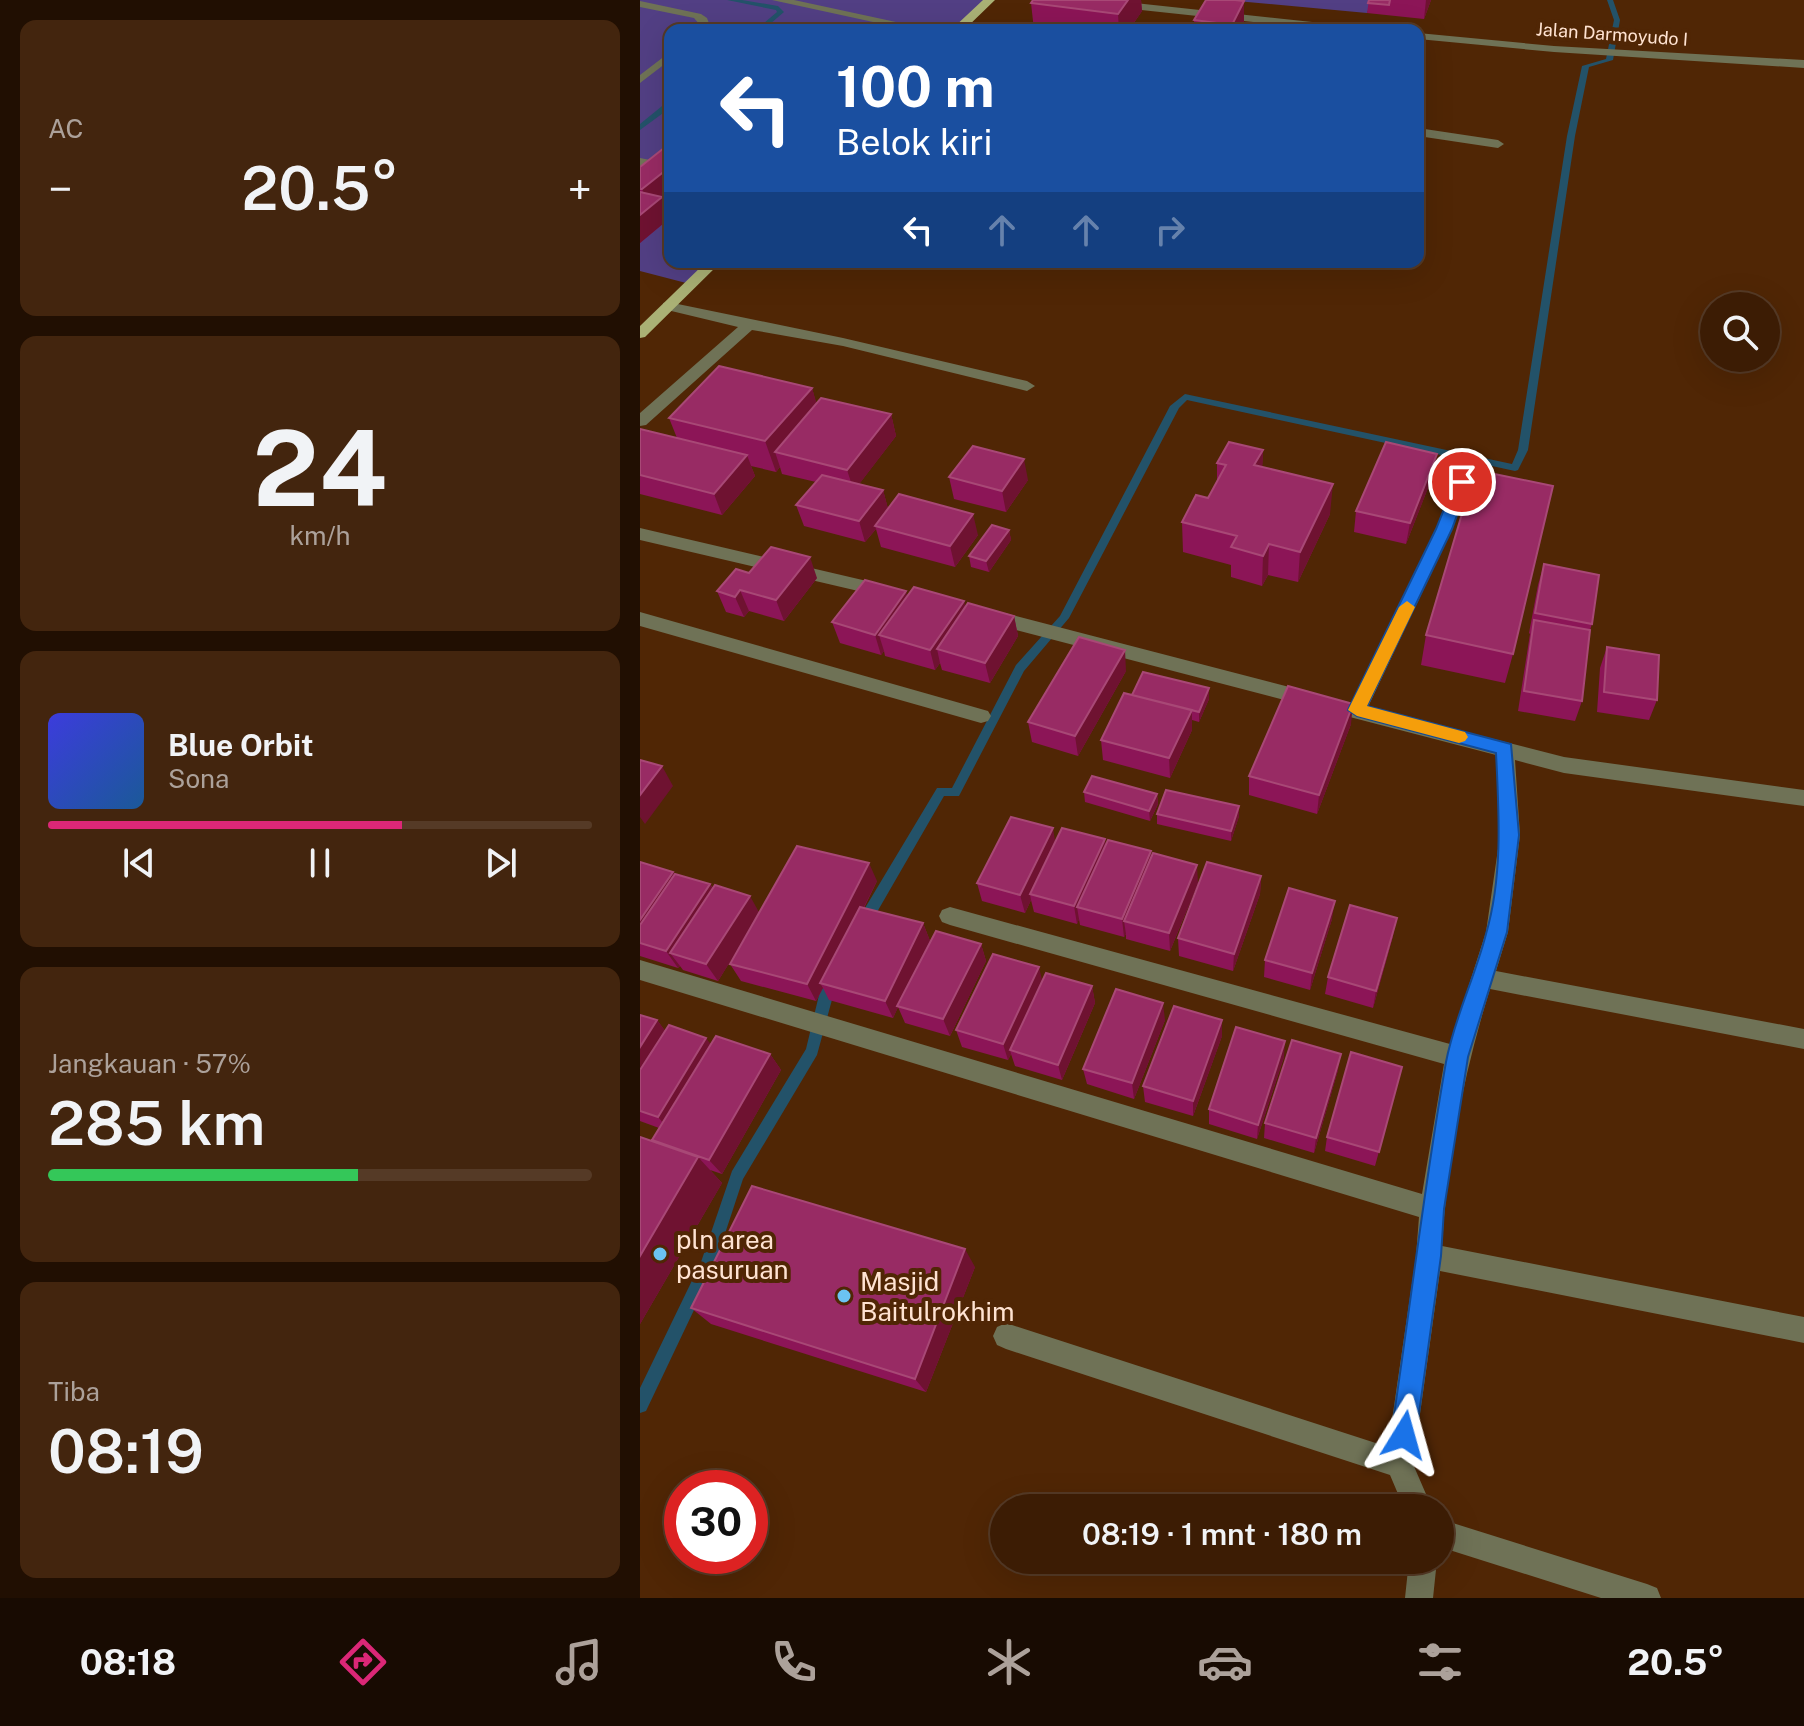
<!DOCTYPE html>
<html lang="id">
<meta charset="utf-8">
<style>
:root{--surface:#3c1c04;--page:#43250e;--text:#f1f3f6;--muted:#aca19a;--line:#553a26;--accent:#db2777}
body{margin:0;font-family:"Public Sans",sans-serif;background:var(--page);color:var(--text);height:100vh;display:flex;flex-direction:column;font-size:30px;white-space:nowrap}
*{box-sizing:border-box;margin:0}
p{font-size:26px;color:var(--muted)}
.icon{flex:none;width:44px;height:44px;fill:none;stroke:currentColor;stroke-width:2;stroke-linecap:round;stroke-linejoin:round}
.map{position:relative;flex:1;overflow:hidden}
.sheet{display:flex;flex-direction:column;gap:20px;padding:20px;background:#210f02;width:640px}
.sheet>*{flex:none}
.guide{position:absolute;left:24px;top:24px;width:760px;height:244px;border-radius:16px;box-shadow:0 8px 32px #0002,0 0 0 2px var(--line);background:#1a4fa0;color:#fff;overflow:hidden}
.fabs{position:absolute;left:1060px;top:292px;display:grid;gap:16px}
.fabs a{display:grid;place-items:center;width:80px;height:80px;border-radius:50%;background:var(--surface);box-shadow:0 8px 32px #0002,0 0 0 2px var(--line);font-size:40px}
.speed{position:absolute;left:24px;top:1470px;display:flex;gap:16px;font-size:40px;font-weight:700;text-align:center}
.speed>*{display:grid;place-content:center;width:104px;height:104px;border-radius:50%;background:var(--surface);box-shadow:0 8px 32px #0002,0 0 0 2px var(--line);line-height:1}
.speed .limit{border:12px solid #d22;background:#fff;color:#111}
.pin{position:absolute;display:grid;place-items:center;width:68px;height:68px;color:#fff;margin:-34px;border:4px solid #fff;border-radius:50%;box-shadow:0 2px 8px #0007}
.me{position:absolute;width:88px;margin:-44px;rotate:8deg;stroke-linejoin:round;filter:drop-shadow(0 0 6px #0008)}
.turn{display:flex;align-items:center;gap:28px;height:168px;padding:0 40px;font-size:36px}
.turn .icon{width:104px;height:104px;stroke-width:2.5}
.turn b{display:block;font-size:56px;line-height:68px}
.lanes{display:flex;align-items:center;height:76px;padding:0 40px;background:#0003;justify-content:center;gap:40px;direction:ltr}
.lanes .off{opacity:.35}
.big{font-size:60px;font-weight:600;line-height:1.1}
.sheet .tile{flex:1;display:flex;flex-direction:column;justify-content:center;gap:12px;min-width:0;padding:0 28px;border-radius:16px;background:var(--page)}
.sheet .dial{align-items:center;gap:0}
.dial b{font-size:104px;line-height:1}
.song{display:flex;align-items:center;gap:24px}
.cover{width:96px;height:96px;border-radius:12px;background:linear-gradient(135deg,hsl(240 70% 55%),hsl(210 70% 35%))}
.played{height:8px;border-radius:4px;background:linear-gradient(90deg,var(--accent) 65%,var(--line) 65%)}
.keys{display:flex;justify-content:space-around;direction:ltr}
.heat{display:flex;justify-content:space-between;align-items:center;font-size:44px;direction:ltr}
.charge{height:12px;border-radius:6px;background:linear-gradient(90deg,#34c759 57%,var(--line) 0)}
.trip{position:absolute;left:350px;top:1494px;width:464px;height:80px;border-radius:40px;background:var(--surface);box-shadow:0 8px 32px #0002,0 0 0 2px var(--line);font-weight:600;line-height:80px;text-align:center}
.dock{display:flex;height:128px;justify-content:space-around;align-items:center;background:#180b02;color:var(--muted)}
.dock .icon{width:56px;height:56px}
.dock .active{color:var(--accent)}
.dock b{font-size:36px;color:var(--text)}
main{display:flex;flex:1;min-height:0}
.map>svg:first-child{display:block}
.green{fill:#523f84}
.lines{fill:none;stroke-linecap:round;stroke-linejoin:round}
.stream{fill:#235269;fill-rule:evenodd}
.lane{fill:#6f7256;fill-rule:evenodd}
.street{fill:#6f7256;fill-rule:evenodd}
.primary{fill:#aab175;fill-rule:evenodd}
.wall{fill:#8c1557}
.shaded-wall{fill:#6f1231}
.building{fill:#982b64;stroke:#a84876;stroke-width:2}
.route{fill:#1a73e8;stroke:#114b97;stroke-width:2}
.slow{fill:#f59e0b}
.poi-dot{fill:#6bc3f2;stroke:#502605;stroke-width:3}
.labels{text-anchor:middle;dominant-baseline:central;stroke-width:8;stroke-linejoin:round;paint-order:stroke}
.far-street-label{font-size:18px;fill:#ffe3d2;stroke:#502605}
.near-poi-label{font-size:26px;fill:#ffe3d2;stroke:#502605;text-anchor:start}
</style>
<main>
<section class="sheet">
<div class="tile"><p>AC</p>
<div class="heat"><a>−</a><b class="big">20.5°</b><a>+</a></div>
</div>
<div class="tile dial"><b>24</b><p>km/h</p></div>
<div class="tile">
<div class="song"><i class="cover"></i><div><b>Blue Orbit</b><p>Sona</p></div></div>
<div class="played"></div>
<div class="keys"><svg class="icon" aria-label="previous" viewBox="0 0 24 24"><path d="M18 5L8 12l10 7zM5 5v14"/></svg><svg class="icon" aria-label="pause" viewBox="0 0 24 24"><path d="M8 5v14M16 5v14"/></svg><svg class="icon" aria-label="next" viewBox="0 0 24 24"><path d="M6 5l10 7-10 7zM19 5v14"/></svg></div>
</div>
<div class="tile"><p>Jangkauan · 57%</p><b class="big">285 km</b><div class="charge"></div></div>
<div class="tile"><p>Tiba</p><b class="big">08:19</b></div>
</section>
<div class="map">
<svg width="1164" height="1598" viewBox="0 0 1164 1598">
<rect width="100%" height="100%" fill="#502605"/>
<path class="green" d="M0,0H347L315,30H30V262H73L50,284L0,271Z
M586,0H732L727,13Z"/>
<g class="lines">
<path class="stream" d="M87,0H102L138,6L144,12L123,30H116L137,12L136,10Z
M967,0H973L980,20L973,60L949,67L935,136L888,450L878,470L875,471L547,400L539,408L429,618L384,671L319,796H304L229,926L224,928L219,926L218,922L219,918L297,788H312L376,665L420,616L530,406L545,394L872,464L878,450L927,136L942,66L966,59L974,20Z
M27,102H30V108L0,130V124Z
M193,975L198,977L200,981L193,996L177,1055L103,1179L73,1270L6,1411L0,1413V1388L61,1262L92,1171L166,1049L179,995L188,977Z"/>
<path class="lane" d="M0,1L61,14L67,18L70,26L66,30H55L60,25L54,18L0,7Z
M30,52V60L0,83V75Z"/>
<path class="street" d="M132,0H154L293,30H270Z
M430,0H467L719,27L725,30H687L436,3Z
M778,33L914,46L1164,60V68L914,52L778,39Z
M778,128L858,140L864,144L858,148L778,136Z
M0,158L30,164V172L0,166Z
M28,302L203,338L387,381L395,386L387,391L203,346L112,330L6,425L0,426V413L98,327L23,309V303Z
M825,471L833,476L812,529L728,707L924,757L1164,790V806L924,773L875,760L880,835L868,932L856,971L1164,1029V1049L850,989C824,1072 807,1159 802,1246L1164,1317V1343L800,1271L773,1464L792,1508H764L750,1475L366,1349L357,1345L353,1336L357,1327L366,1323L748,1447L776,1256L779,1217L0,980V960L782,1194L804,1064L310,925L302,922L299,916L302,910L310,907L810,1044L846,932L860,835L856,755L349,623L340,616L349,609L711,703L796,529L817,476Z
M0,528L244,585L253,591L244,597L0,540Z
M0,612L341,709L348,711L351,716L348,721L341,723L0,626Z
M800,1519L1007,1584L1017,1588L1021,1598H961L800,1547Z
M769,1560H797L793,1598H765Z"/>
<path class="primary" d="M343,0H355L324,30H311Z
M66,262H81L5,337L0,338V326Z"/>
</g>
<path class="wall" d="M393,0H501L502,11L489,30H394L391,3Z
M729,0H791L784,19L727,13Z
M604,1V21L599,30H554V20Z
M30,149V193L23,199L30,218L0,243V167Z
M172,388L176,403L251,414L256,436L219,484L243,490L248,509L338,535L315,567L241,547L236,529L225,542L164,526L156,505L176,482L142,474L140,467L136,472L111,466L115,476L82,515L0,494V429L37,438L29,418Z
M623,450L622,467L690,514L658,582L628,575L622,586L591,577V565L543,552L542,522L568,498L577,482V463Z
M797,454L793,475L766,544L714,532L716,511Z
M309,477L388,480L366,512L314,499Z
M369,530L371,540L349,572L331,567L329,556Z
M904,564L952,624L950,630L942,701L935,721L878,711L890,634L889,633L898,585Z
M109,573L177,578L144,621L109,611L104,617L86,612L77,591Z
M267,597L374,616L378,636L350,683L302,670L300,663L295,670L245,656L244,651L241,655L200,643L192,622Z
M786,635L873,654L865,683L781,665Z
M967,647L1017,700L1009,720L957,712L960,668Z
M486,671L438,756L392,742L388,722Z
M569,688V699L559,722L552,720V730L530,778L463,760L461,740L492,695Z
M711,724L677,814L609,795V776Z
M444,792L517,794L518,804L510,821L445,802Z
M599,806V816L591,841L517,824V814Z
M415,841L466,845L512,856L558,883L530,951L486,939V934L484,937L440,925L439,919L437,924L394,912L391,900L385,913L342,901L337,883Z
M0,862L35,875L70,884L73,888L119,912L237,881L224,908L283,923L290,941L276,970L341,944L346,961L310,1036L265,1023L258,1007L253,1018L189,1000L183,988L176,1001L101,981L90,964L99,947L78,981L43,970L40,966L38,968L0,956Z
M621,876L620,894L593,971L539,956L538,938Z
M692,919L670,990L624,977L625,960Z
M753,936L733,1008L685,994L688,977Z
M402,981L452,986L455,1003L422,1080L375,1066L371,1054L368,1060L322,1047L316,1030Z
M0,1015L17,1020L25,1031L71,1044L130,1054L141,1070L82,1174L70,1170L82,1183L0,1324V1137L14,1142L19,1128L0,1121Z
M525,1020L494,1099L447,1084L443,1069Z
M582,1036L553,1116L505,1102L503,1086Z
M644,1057L617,1139L569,1124V1109Z
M762,1067L735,1166L685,1151L687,1137Z
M698,1070L674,1153L624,1138L625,1123Z
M335,1267L286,1392L71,1324L51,1308Z"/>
<path class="shaded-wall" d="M488,0H501L502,11L489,30H479L478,14Z
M786,0H791L784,19Z
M604,1V21L599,30H592V25Z
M26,170L30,181V193L23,199L30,218L0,243V215L9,208L2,189Z
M172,388L181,418L135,452L140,467L136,472L125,441Z
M251,414L256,436L214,491L207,470Z
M623,450L622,481L614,465Z
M797,454L793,475L766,544L770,523Z
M107,455L115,476L82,515L74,494Z
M384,459L388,480L366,512L362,491Z
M693,484L690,514L658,582L660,552Z
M243,490L249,512L235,526L236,529L225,542L219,521Z
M333,514L338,535L315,567L310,546Z
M369,530L371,540L349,572L346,561Z
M629,544L628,575L622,586L623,556Z
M170,557L177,578L144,621L136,600Z
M100,590L109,611L104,617L95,597Z
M266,591L271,612L239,635L244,651L241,655L235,635Z
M324,601L329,621L297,649L300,663L295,670L290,650Z
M374,616L378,636L350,683L345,663Z
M485,650L486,671L438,756L435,736Z
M569,688V699L559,722V712Z
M713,704L711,724L677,814L679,795Z
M552,710V730L530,778L529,758Z
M22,766L33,786L5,824L0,817V795Z
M517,794L518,804L510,821L509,811Z
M599,806V816L591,841V831Z
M413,828L416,847L390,894L391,900L385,913L380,895Z
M465,839L467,858L437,907L439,919L437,924L434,906Z
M511,851L513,870L484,921L486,934L484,937L482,919Z
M229,863L237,881L185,984L180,983L183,988L176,1001L167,984Z
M557,865L558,883L530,951L529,933Z
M33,872L45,891L0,943V920Z
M621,876L620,894L593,971L594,954Z
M70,884L81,902L30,953L40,966L38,968L26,951Z
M110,896L120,914L78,981L66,964Z
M695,901L692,919L670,990L672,973Z
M757,918L753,936L733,1008L736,991Z
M283,923L290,941L253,1018L245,1001Z
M341,944L346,961L310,1036L303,1019Z
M399,967L403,984L370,1050L371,1054L368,1060L363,1044Z
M452,986L455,1003L422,1080L418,1065Z
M523,1003L525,1020L494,1099L492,1083Z
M17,1020L30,1037L0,1084V1047Z
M582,1020V1036L553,1116V1101Z
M66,1038L78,1054L31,1132L18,1117Z
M645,1041L644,1057L617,1139L618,1125Z
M130,1054L141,1070L82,1174L69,1160Z
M701,1054L698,1070L674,1153L676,1138Z
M58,1157L82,1183L0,1324V1256Z
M325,1249L335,1267L286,1392L275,1379Z"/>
<path class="building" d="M393,0H488L478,14L391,3Z
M566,0H595L604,1L592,25L554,20Z
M729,0H750L749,5L728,3Z
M24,148L30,149V170H26L2,189H0V167Z
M0,192L22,197L0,215Z
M79,366L172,388L125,441L29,418Z
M181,398L251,414L207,470L135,452Z
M0,429L107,455L74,494L0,475Z
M589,442L623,450L614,465L693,484L660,552L629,544L623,556L591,547L597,536L542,522L556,495L568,498L586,465L577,463Z
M746,442L797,454L770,523L716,511Z
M333,446L384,459L362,491L309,477Z
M835,470L913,486L873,654L786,635Z
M182,475L243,490L219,521L156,505Z
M259,494L333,514L310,546L235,526Z
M352,525L369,530L346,561L329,556Z
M131,547L170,557L136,600L100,590L95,597L77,591L96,569L109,573Z
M904,564L959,575L952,624L895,613Z
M225,580L266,591L235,635L192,622Z
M274,587L324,601L290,650L239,635Z
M328,603L374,616L345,663L297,649Z
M894,620L950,630L942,701L884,691Z
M439,637L485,650L435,736L388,722Z
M967,647L1019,655L1017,700L964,692Z
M503,672L569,688L559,712L492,695Z
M648,686L713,704L679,795L609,776Z
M484,693L552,710L529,758L461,740Z
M0,760L22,766L0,795Z
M452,776L517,794L509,811L444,792Z
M526,790L599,806L591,831L517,814Z
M371,817L413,828L380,895L337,883Z
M422,828L465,839L434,906L390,894Z
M468,840L511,851L482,919L437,907Z
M157,846L229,863L167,984L90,964Z
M513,853L557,865L529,933L484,921Z
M0,862L33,872L0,920Z
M567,862L621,876L594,954L538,938Z
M35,874L70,884L26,951L0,943V925Z
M75,885L110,896L66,964L30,953Z
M649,888L695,901L672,973L625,960Z
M710,905L757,918L736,991L688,977Z
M220,907L283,923L245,1001L180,983Z
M296,931L341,944L303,1019L257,1006Z
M353,954L399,967L363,1044L316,1030Z
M406,973L452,986L418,1065L370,1050Z
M476,989L523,1003L492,1083L443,1069Z
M534,1006L582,1020L553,1101L503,1086Z
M0,1015L17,1020L0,1047Z
M29,1025L66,1038L18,1117L0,1111V1070Z
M596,1027L645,1041L618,1125L569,1109Z
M76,1036L130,1054L69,1160L12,1140Z
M652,1040L701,1054L676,1138L625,1123Z
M711,1052L762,1067L739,1152L687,1137Z
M0,1137L58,1157L0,1256Z
M112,1186L325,1249L275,1379L51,1308Z"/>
<path class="route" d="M822,477L829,482L812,529L727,706L871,744L879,835L867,932L828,1057L804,1209L801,1256L776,1435L772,1443L764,1447L755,1443L751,1435C770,1310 784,1186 806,1062C814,1019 835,977 846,934C863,876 859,813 856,753L717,716L708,710L796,529L815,482Z"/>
<path class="slow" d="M767,601L775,607L727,706L825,732L828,737L825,741L819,743L717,716L708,710L759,607Z"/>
<g class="poi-dot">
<circle cx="20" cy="1254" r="8"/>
<circle cx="204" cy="1296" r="8"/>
</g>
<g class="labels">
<g class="far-street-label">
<text transform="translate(972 34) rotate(4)">Jalan Darmoyudo I</text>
</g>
<g class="near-poi-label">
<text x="36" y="1239">pln area<tspan x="36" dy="30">pasuruan</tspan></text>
<text x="220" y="1281">Masjid<tspan x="220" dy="30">Baitulrokhim</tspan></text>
</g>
</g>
</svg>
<div class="fabs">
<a><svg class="icon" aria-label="search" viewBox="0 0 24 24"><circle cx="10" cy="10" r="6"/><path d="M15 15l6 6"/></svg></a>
</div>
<div class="speed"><div class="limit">30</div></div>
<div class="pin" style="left:822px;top:482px;background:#d93025"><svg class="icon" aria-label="arrive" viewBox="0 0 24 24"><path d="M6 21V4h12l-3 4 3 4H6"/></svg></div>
<svg class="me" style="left:764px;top:1435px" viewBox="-20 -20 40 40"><path d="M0-17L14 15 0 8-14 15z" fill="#1a73e8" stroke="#fff" stroke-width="4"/></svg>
<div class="trip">08:19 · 1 mnt · 180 m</div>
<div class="guide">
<div class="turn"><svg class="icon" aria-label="left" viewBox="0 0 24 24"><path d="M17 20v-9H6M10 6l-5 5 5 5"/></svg><div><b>100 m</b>Belok kiri</div></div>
<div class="lanes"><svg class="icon" aria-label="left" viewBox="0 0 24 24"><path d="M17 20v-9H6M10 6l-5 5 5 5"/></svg><svg class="icon off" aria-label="ahead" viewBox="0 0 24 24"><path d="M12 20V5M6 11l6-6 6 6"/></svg><svg class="icon off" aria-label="ahead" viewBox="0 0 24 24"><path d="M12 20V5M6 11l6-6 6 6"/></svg><svg class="icon off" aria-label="right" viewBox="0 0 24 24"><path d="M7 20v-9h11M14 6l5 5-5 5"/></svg></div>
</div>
</div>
</main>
<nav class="dock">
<b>08:18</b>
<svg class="icon active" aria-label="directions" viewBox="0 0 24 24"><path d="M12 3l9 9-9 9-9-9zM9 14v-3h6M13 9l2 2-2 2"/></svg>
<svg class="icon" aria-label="music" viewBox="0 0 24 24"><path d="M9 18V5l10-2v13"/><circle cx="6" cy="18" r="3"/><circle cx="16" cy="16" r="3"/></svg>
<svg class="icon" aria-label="phone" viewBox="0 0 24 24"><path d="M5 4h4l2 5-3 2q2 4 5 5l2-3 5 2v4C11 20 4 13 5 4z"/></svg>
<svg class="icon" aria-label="climate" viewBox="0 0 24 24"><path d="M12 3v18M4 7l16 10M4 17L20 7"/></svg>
<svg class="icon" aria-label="car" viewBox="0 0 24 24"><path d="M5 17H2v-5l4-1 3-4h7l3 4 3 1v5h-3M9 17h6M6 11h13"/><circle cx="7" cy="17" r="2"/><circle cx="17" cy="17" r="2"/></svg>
<svg class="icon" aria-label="filters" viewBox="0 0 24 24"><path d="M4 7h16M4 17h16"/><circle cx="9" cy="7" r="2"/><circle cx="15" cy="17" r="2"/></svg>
<b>20.5°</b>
</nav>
